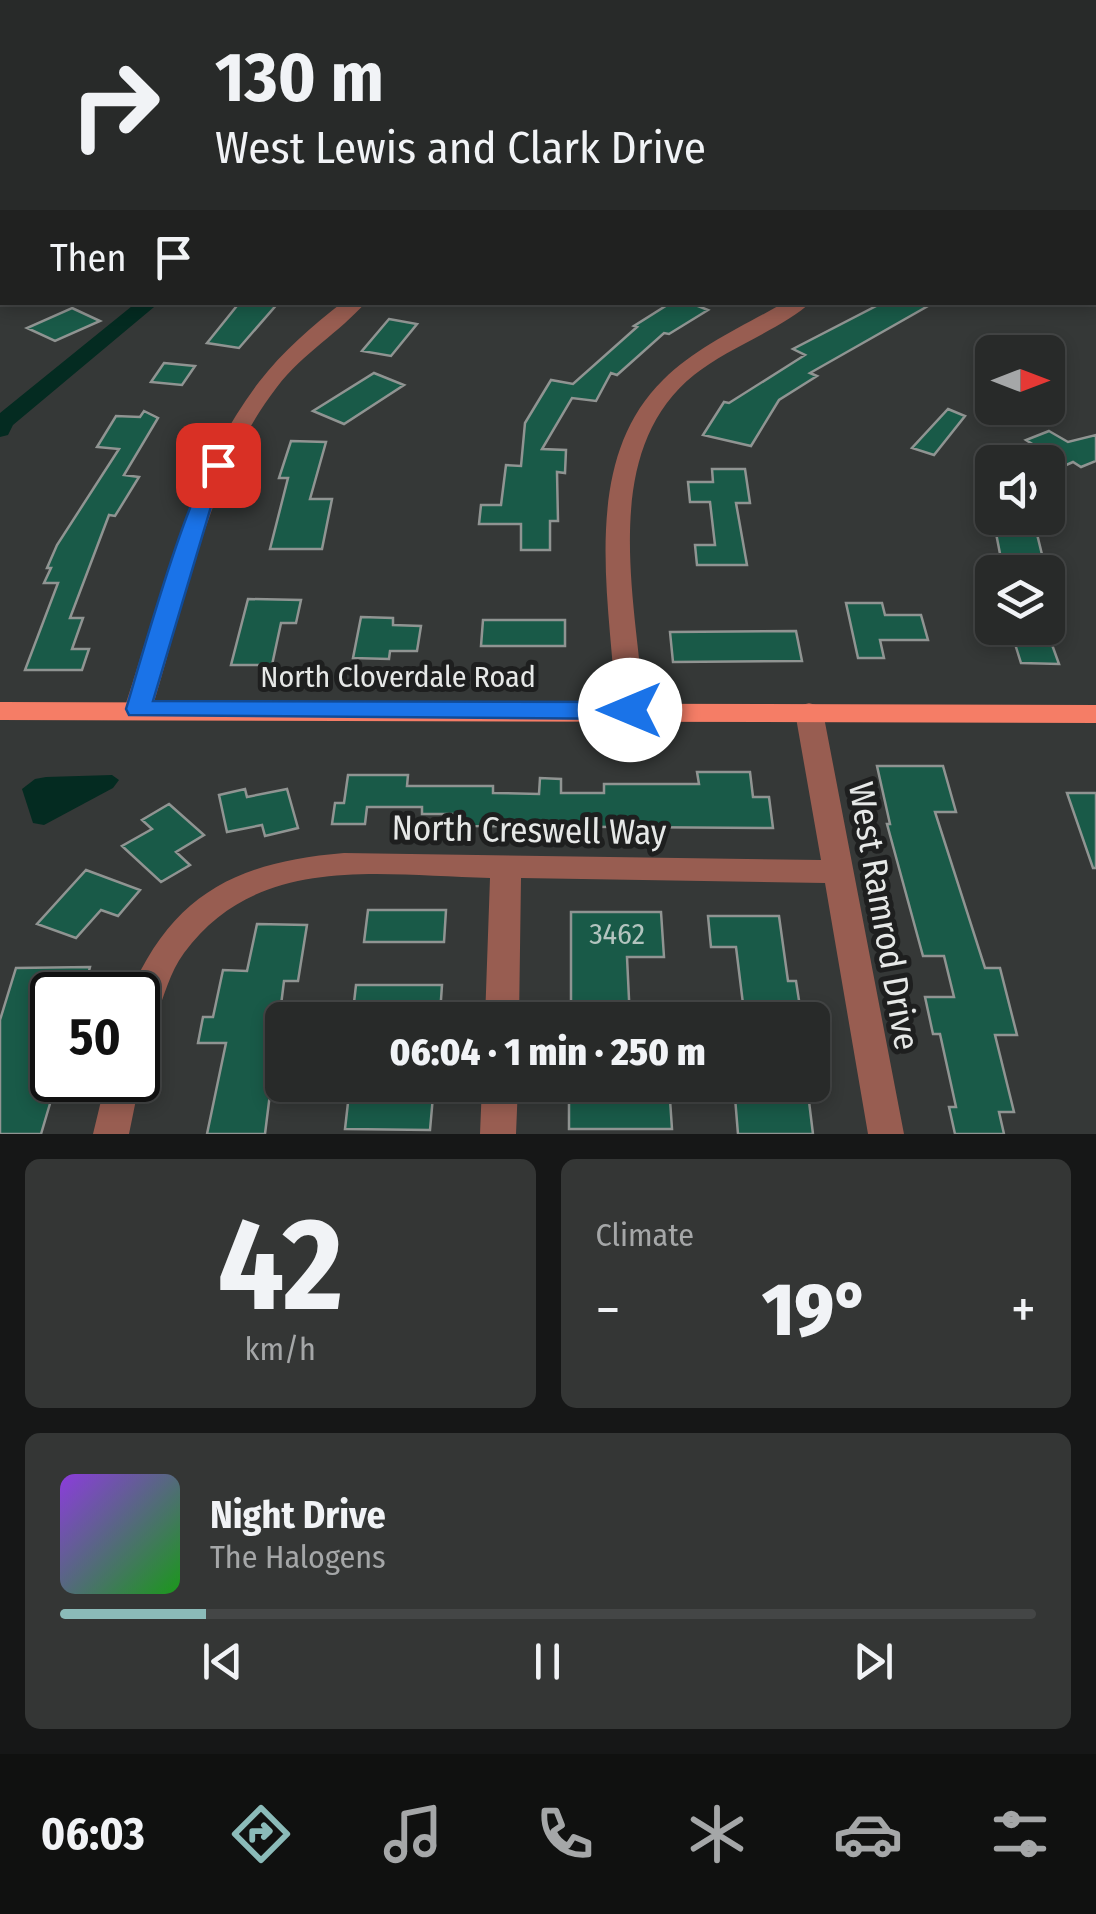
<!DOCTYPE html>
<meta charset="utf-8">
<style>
:root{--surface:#282a29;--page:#343635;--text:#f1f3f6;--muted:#a5a7a8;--line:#444646;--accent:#8bbbb9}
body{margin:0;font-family:"Fira Sans Condensed",sans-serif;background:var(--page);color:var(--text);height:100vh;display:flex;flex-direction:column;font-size:38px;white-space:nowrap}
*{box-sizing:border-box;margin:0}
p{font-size:32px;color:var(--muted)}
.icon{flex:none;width:55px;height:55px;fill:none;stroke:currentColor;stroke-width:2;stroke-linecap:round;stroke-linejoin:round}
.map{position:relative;height:1134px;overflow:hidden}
.drawer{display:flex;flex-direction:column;gap:25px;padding:25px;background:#161717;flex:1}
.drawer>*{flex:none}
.hud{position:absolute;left:0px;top:0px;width:1098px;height:305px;box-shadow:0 5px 15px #0003,0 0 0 2px var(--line);background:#282a29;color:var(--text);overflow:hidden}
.needle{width:65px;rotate:90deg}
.controls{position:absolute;left:975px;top:335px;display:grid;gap:20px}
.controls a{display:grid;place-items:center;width:90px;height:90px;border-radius:15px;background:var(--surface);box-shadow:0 5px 15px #0003,0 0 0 2px var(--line);font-size:50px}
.speed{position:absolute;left:30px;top:972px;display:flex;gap:20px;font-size:50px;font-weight:700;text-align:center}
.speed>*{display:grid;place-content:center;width:130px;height:130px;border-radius:50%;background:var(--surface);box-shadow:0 5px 15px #0003,0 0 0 2px var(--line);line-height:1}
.speed .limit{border:5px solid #111;border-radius:15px;background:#fff;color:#111}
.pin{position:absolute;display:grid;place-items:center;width:85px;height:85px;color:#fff;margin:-42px;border-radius:20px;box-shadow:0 5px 15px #0006}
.me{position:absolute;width:110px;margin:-55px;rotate:270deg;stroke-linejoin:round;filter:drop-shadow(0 0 8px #0008)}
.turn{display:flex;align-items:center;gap:35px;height:210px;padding:0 50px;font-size:45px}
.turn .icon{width:130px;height:130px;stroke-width:2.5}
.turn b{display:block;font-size:70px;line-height:85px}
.then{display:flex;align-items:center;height:95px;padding:0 50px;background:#0003;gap:20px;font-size:38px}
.big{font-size:75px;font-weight:800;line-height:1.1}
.drawer .tile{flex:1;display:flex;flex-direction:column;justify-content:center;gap:15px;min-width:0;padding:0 35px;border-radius:15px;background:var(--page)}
.drawer .dial{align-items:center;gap:0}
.dial b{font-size:130px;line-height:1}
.song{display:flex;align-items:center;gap:30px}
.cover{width:120px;height:120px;border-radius:15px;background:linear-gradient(135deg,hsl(270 70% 55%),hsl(120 70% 35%))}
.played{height:10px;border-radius:5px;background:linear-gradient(90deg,var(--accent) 15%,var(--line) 15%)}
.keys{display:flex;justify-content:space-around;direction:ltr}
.heat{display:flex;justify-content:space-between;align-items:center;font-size:55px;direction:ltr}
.drawer .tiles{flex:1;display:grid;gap:25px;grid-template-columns:1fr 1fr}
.tile:last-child{grid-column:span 2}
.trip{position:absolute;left:265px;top:1002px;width:565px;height:100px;border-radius:15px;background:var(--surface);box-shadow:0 5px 15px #0003,0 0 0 2px var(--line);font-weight:800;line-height:100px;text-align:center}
.tabs{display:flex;height:160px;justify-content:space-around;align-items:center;background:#101110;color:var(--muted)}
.tabs .icon{width:70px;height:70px}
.tabs .selected{color:var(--accent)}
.tabs b{font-size:45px;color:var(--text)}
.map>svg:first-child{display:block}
.water{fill:#042b21}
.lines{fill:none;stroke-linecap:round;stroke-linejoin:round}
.canal{fill:#042b21;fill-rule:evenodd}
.building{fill:#195a48;stroke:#909492;stroke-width:2.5}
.minor{fill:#985d51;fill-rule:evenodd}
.major{fill:#f57d66;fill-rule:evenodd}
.route{fill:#1a73e8;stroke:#114b97;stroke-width:2.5}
.labels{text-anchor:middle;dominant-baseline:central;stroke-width:10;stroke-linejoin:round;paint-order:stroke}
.street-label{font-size:30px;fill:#e6e8e7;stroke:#1e1f1f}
.near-number-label{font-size:30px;fill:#b3c4bf}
.near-street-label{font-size:35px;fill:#e6e8e7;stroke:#1e1f1f}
</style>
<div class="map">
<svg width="1096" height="1134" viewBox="0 0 1096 1134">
<rect width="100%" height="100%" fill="#353837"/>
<path class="water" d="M112,775L119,780L113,788L44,825L33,823L22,789L35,779L46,777Z"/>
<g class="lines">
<path class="canal" d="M137,302H160L13,425L8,435L0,437V413Z"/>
</g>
<path class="building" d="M240,302H279L239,348L207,343Z
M672,302H688L708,310L669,334L664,333L617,375L611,373L596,401L572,398L542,449L566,450L565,473L557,472L558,521H550V550H521V524H479L481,505H501L506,465L521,466L525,423L551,380L573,384L637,327L634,326Z
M884,302H935L810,373L817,376L779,400L751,446L703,435L724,402L729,403L805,355L793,349Z
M72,308L100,321L55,341L27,328Z
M389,319L417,324L391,356L362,351Z
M164,363L195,366L182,385L151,382Z
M374,373L404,385L344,424L313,411Z
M948,409L965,416L934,455L912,448Z
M144,411L158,418L124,475L139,477L115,516L109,515L70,618H83L72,649H89L82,670H25L58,583H44L51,568H47L57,545L119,449L97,447L116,416L140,417Z
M1049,431L1068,442L1096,435V461L1081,467L1073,462L1048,473V454L1026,440Z
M291,441L326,442L310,499H332L322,549H270L288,478H279Z
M712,469H745L750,503H736L747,565H697L695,545H715L710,502H690L688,482H713Z
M995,528L1036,530L1046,571L1003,569Z
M248,599L301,600L296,623H281L272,665H231Z
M846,603H882L885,615H921L928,640H880L884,658H858Z
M361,617L393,618V625L421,626L417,651H390L389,659L353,658Z
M483,620H565V646H481Z
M1010,628H1046L1059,664L1021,663Z
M796,631L802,661L673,662L670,632Z
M877,766H943L956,812H935L985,968H1000L1017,1035H995L1014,1112H999L1004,1134H955L949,1107H956L940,1034H933L925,997H954L944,956H923L887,824H890Z
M697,772H750L753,797H769L773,828L463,826L464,814H422V807H367L365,824H332L335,803H344L348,775H408L407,786H493V793L539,794L540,778L561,779V793H604V784H699Z
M245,789L247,797L287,789L298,828L265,836L262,825L227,832L219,795Z
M1067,793H1096V868H1093Z
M169,804L204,835L176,852L190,865L161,882L122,846L152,829L142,820Z
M86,870L140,890L118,916L101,910L76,938L37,924Z
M368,910H446L444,942H364Z
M571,912H661L664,957H627L630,1020H571Z
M708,916H779L788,981H796L802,1020H745L736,947H711Z
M257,924L307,925L298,981H284L265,1134H207L226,1043H198L203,1017H213L223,970L247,971Z
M90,967L84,990L59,991L58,995H52V1042L42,1079L57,1080L41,1134H0V1020L16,968Z
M356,985H442L440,1014H407V1020H352Z
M350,1085H434L430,1130L345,1129Z
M595,1085H669L672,1129H569V1096H595Z
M734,1085H807L813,1134H738Z"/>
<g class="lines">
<path class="minor" d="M183,0H525L523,2Z
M681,0H695L696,2H682Z
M1090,0H1096V7L1095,2H1088Z
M0,78H2V88H0Z
M1095,156H1096V166H1095Z
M0,164H2V174H0Z
M1095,258H1096V270H1095Z
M2,276V288L0,289V277Z
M343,302H366C339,333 304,352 277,387C207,478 185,602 152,709L148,715H128L124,709C161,598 187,476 259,382C283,351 312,326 343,302Z
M785,302H811C784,328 727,348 694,375C597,453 637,603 644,710L640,716H620L616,710C611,604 578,463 663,380C697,346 744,326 785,302Z
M809,703L819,706L823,712L904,1134H868L825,883L521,878L519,1020H485L490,878C381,876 258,852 184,953C167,976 163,1004 150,1030L138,1033V995H129C173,893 237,862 344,853L821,860L795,712L799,706Z
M138,1074L140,1080L129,1134H93L106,1080H138Z
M482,1085H518L516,1134H480Z"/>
<path class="major" d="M2,65V78L0,79V66Z
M0,702L1096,705V723L0,720Z"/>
</g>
<path class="route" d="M218,459L229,465L213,500L153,701L630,702L643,710L630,719L129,715L126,709C137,674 194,465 218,459Z"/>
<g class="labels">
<g class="street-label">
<text x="398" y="677">North Cloverdale Road</text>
</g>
<g class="near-number-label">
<text x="617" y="934">3462</text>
</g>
<g class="near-street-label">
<text transform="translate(529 830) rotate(1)">North Creswell Way</text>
<text transform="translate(884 916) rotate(80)">West Ramrod Drive</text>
</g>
</g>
</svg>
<div class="controls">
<a><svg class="needle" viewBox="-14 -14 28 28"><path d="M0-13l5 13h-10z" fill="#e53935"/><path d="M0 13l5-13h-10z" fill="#a5a7a8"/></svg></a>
<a><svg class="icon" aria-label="sound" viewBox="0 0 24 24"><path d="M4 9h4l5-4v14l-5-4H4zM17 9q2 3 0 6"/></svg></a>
<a><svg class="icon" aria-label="layers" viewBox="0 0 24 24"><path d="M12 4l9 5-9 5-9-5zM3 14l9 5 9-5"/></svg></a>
</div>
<div class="speed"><div class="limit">50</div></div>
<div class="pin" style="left:218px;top:465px;background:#d93025"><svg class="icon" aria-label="arrive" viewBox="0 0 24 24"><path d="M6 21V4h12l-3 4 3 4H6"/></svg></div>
<svg class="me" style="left:630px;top:710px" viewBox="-20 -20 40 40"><circle r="19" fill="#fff"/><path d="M0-13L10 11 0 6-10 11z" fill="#1a73e8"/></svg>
<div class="trip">06:04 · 1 min · 250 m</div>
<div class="hud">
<div class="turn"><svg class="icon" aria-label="right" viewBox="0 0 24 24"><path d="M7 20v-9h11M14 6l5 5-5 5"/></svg><div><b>130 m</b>West Lewis and Clark Drive</div></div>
<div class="then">Then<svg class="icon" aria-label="arrive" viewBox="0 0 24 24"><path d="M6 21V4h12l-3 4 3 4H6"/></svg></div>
</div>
</div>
<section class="drawer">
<div class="tiles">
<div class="tile dial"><b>42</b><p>km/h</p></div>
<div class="tile"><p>Climate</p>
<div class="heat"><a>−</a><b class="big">19°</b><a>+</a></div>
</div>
<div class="tile">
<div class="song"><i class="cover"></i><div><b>Night Drive</b><p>The Halogens</p></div></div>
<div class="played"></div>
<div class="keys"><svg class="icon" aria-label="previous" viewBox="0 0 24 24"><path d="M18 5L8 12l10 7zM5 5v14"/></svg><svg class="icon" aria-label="pause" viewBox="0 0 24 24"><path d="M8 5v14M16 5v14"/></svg><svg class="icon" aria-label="next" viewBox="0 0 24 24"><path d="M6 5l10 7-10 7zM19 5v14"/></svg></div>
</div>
</div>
</section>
<nav class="tabs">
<b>06:03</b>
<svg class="icon selected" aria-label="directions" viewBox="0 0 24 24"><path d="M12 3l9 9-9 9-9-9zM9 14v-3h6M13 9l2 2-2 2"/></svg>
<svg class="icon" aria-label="music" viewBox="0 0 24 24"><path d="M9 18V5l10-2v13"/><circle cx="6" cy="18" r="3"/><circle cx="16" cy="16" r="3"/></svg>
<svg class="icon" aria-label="phone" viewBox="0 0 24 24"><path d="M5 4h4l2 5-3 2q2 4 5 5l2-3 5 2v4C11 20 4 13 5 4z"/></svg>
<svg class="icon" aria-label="climate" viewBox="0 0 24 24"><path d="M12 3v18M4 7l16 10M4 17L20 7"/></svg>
<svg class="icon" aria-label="car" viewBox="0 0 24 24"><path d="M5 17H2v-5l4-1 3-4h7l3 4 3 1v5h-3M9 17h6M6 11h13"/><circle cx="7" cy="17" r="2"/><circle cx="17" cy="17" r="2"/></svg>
<svg class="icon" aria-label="filters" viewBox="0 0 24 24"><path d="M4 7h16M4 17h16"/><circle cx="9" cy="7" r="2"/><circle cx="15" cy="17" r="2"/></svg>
</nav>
